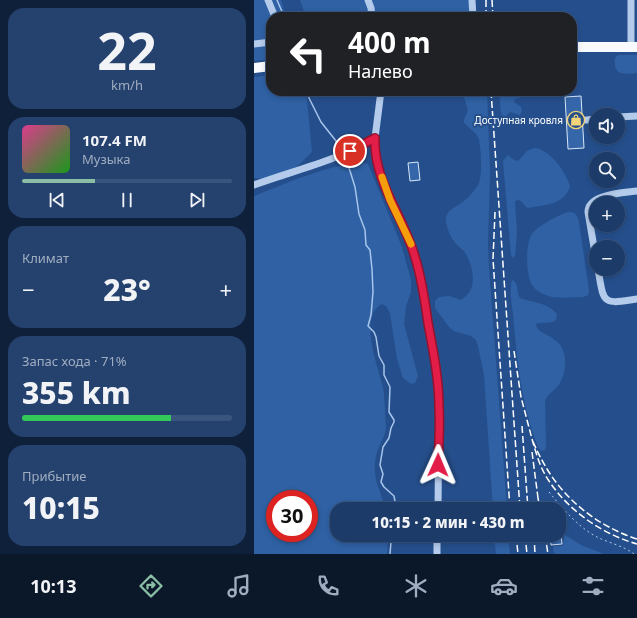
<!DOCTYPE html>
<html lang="ru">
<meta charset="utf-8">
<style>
:root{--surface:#1c3b69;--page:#25426f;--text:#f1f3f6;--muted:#a0adc0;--line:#3a557d;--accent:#8abfa5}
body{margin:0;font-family:"Noto Sans",sans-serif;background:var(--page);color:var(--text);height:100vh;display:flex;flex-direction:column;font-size:15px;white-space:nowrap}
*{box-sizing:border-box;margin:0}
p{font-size:13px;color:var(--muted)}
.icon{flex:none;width:22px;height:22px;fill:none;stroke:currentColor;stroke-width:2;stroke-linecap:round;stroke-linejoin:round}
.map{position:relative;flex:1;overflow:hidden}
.side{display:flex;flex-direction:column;gap:8px;padding:8px;background:#0f203a;width:254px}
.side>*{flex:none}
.guide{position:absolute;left:12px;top:12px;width:311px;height:84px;border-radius:16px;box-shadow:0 2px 6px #0003,0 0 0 1px var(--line);background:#202124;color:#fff;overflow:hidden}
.fabs{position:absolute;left:335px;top:108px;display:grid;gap:8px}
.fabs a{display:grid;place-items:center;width:36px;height:36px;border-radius:50%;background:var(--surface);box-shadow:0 2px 6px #0003,0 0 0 1px var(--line);font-size:20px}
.speed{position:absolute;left:12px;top:490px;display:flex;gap:8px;font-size:20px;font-weight:700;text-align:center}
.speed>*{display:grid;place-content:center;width:52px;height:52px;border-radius:50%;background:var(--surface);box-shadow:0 2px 6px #0003,0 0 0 1px var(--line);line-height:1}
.speed .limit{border:6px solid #d22;background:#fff;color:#111}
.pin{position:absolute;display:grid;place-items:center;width:34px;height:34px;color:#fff;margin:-17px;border:2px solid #fff;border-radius:50%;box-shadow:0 1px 4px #0007}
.me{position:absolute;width:44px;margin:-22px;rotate:1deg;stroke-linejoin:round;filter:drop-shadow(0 0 3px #0008)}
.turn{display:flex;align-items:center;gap:14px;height:84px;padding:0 16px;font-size:18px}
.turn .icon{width:52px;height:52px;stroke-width:2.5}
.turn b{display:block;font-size:28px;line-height:34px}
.big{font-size:30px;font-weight:800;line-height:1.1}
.side .widget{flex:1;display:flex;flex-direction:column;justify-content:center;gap:6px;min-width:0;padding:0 14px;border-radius:16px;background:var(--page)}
.side .dial{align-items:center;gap:0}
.dial b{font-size:52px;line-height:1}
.song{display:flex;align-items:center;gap:12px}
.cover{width:48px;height:48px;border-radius:6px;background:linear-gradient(135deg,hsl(330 70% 55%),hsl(120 70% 35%))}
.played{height:4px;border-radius:2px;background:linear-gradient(90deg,var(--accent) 35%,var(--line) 35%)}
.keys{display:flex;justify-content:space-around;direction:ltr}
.heat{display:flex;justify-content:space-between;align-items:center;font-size:22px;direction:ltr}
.charge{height:6px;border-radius:3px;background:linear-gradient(90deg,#34c759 71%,var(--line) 0)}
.trip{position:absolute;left:76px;top:502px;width:236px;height:40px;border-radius:16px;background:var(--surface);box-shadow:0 2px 6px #0003,0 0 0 1px var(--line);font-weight:800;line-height:40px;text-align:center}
.menu{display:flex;height:64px;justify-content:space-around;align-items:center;background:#0b182a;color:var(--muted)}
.menu .icon{width:28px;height:28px}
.menu .current{color:var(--accent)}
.menu b{font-size:18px;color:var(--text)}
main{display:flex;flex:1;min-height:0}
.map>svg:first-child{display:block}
.green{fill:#2f61a4;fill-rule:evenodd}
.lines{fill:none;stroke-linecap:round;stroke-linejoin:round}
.stream{stroke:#a8c5eb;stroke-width:1.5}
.building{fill:#3566a9;stroke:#d8e6f8}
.path{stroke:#b4cbeb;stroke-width:1;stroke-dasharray:2 3;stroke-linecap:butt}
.minor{stroke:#b4cbeb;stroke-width:7}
.major{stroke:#f8fafe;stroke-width:10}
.rail{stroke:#fff;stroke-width:1.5;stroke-dasharray:7 3;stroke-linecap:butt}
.route-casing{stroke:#92132f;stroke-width:10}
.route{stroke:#e11d48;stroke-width:7}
.slow{stroke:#f59e0b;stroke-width:7}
.labels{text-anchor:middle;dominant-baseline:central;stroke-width:4;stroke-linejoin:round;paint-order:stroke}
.poi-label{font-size:10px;fill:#fff;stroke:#254f8c;text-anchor:end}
</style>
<main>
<section class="side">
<div class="widget dial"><b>22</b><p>km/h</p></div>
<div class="widget">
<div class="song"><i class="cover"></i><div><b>107.4 FM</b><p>Музыка</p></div></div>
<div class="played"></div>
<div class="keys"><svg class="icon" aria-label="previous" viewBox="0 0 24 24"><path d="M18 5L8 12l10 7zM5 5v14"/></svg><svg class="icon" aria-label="pause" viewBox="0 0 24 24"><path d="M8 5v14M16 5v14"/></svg><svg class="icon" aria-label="next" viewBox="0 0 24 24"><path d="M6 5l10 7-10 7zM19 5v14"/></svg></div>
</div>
<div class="widget"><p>Климат</p>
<div class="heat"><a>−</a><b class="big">23°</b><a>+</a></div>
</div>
<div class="widget"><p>Запас хода · 71%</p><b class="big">355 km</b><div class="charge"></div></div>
<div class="widget"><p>Прибытие</p><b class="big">10:15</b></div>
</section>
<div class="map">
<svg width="383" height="554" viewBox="0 0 383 554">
<rect width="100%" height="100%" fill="#254f8c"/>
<path class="green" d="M0,0H27L32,17H17V59L0,61Z
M46,0H220L221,17H52Z
M364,55H383V73C370,74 359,76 361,58Z
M17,75V91H52L58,152L29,180L0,178V77Z
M208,91H233L236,172L234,243L235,268L253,509H239L230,375L224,346L222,340L217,336L200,331L195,327L181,308V301L185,297L195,296L207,300C224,291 220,268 212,254C210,250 206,248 203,245C198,240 192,228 192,220C192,209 203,207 210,201C216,197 220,190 224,185C229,177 227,148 225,139L222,134L210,123V120L214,110Z
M245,91H267L268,95L265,98L261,99L260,102L267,107L268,111L266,115L256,112L252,116H249L247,114Z
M280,148C295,148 313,173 316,187C308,206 292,204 274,208C270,206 269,202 265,200L261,201L263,232L261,256L259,258L257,255L249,161L254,155L260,160L264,161L273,151Z
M104,161L114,164L148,247L157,280V292L152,306L150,324L164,376L161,383L157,384L149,378L143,359L136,313L132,306L128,304C104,316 124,367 129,387C131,399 131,414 132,427C132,434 128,440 125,447C122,453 120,464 121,471C121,484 129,496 131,509H83V535H134L133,554H0V196L45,178L73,169ZM21,499H55V533H21Z
M314,212C322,212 323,215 325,222L335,291L334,295L329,297C316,297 299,300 287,293C283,291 280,288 278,285C272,275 271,244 278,234C283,226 305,215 314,212Z
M258,280L260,281C265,286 262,292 266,298C279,303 293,302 303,314L302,320C296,325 288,321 282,324C282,334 302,335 308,348C314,359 311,378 303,387C298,393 293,394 291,401L292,447L291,450L287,451L284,447C267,403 263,360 259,314C258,304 255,291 258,280Z
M240,535H254L256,554H242Z
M311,535L327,545L350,554H301L299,551V547L301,546H308C310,542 309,538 311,535Z"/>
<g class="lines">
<path class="stream" d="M23,0L29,14L32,17
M54,91L55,98L67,122L90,151
M91,155L101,187L105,214L111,230L112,245L116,250L118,269L119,292L117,315L114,326L120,332L122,337L125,356L130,365V375L136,387L135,412L140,420V422L137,428L135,438L129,447L126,465L129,474L127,482L130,487L140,496L142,507L140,509
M136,554L137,542L142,535"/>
</g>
<path class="building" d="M327,96L330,148L314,149L311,97Z
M164,162L166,180L156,181L154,163Z
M296,535H307L308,544L297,545Z"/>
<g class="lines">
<path class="path" d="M295,492C309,509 324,527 343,537C355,543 370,546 380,554"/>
<path class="minor" d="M14,0L21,17
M114,0L117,8L118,17
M218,0L219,17
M0,44L17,42
M377,47V0
M127,91L121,138L122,158L133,194L153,233L161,257L167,282L182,368L185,407L184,509
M364,117L383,116
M333,120L342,119
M0,185C41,170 83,161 121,138
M342,259L334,212C334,194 369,193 383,191
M344,269C350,303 347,305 383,299
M183,554V535"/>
<path class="major" d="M318,47H383
M0,68L17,66"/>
<path class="rail" d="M232,0V17
M238,0L239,17
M237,91L266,509
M241,212L239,259L256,509
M260,351L267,397L278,439
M268,426L274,509
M278,452L284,498
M285,509L284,498L286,509
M262,535L264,554
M271,535L273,554
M280,535L281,554
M291,535L294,554
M383,539C346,527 313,502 293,469C287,459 282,449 278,439C282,453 286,468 295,481C315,511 348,534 383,544"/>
</g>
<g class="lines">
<defs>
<path id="route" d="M96,151L106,146L121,138C119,181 150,217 161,257C168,279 171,301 174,323C179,350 185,379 185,407C186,426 185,445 184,465"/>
</defs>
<use href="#route" class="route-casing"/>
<use href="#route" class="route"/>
<path class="slow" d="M128,177L136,200L157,244"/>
</g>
<defs>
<symbol id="shop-ring" viewBox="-11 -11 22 22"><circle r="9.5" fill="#254f8c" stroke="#f5d478" stroke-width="1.5"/><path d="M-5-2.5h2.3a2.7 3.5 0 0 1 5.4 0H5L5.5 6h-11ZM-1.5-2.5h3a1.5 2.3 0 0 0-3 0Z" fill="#f5d478"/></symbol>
</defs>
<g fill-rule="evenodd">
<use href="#shop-ring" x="312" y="110" width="20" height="20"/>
</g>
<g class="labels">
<g class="poi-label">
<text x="309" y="120">Доступная кровля</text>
</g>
</g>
</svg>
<div class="fabs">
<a><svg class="icon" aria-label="sound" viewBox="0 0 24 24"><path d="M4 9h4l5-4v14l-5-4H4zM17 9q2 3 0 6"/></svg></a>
<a><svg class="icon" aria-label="search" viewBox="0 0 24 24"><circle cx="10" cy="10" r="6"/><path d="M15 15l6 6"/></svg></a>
<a>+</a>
<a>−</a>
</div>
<div class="speed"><div class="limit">30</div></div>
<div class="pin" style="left:96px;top:151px;background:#d93025"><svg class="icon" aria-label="arrive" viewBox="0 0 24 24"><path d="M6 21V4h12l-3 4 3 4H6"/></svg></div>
<svg class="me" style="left:184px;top:465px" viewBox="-20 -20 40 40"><path d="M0-17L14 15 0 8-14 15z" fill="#e11d48" stroke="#fff" stroke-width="4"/></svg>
<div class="trip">10:15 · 2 мин · 430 m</div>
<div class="guide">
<div class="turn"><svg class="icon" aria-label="left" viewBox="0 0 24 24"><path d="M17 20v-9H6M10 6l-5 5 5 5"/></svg><div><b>400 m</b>Налево</div></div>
</div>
</div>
</main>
<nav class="menu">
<b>10:13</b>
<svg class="icon current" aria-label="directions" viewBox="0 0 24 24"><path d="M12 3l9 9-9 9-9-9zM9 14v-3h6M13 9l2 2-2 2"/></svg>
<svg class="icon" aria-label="music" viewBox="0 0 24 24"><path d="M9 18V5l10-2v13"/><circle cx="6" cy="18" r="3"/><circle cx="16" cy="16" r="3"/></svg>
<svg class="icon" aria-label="phone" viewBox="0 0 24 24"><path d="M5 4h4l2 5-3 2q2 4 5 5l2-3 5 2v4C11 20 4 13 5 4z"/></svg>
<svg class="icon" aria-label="climate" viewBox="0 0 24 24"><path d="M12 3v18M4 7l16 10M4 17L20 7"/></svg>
<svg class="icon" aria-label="car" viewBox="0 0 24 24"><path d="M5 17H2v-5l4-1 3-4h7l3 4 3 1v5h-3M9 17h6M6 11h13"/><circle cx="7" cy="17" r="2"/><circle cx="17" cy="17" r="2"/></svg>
<svg class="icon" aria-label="filters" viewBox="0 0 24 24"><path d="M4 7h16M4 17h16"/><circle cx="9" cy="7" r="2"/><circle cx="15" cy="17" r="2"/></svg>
</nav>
